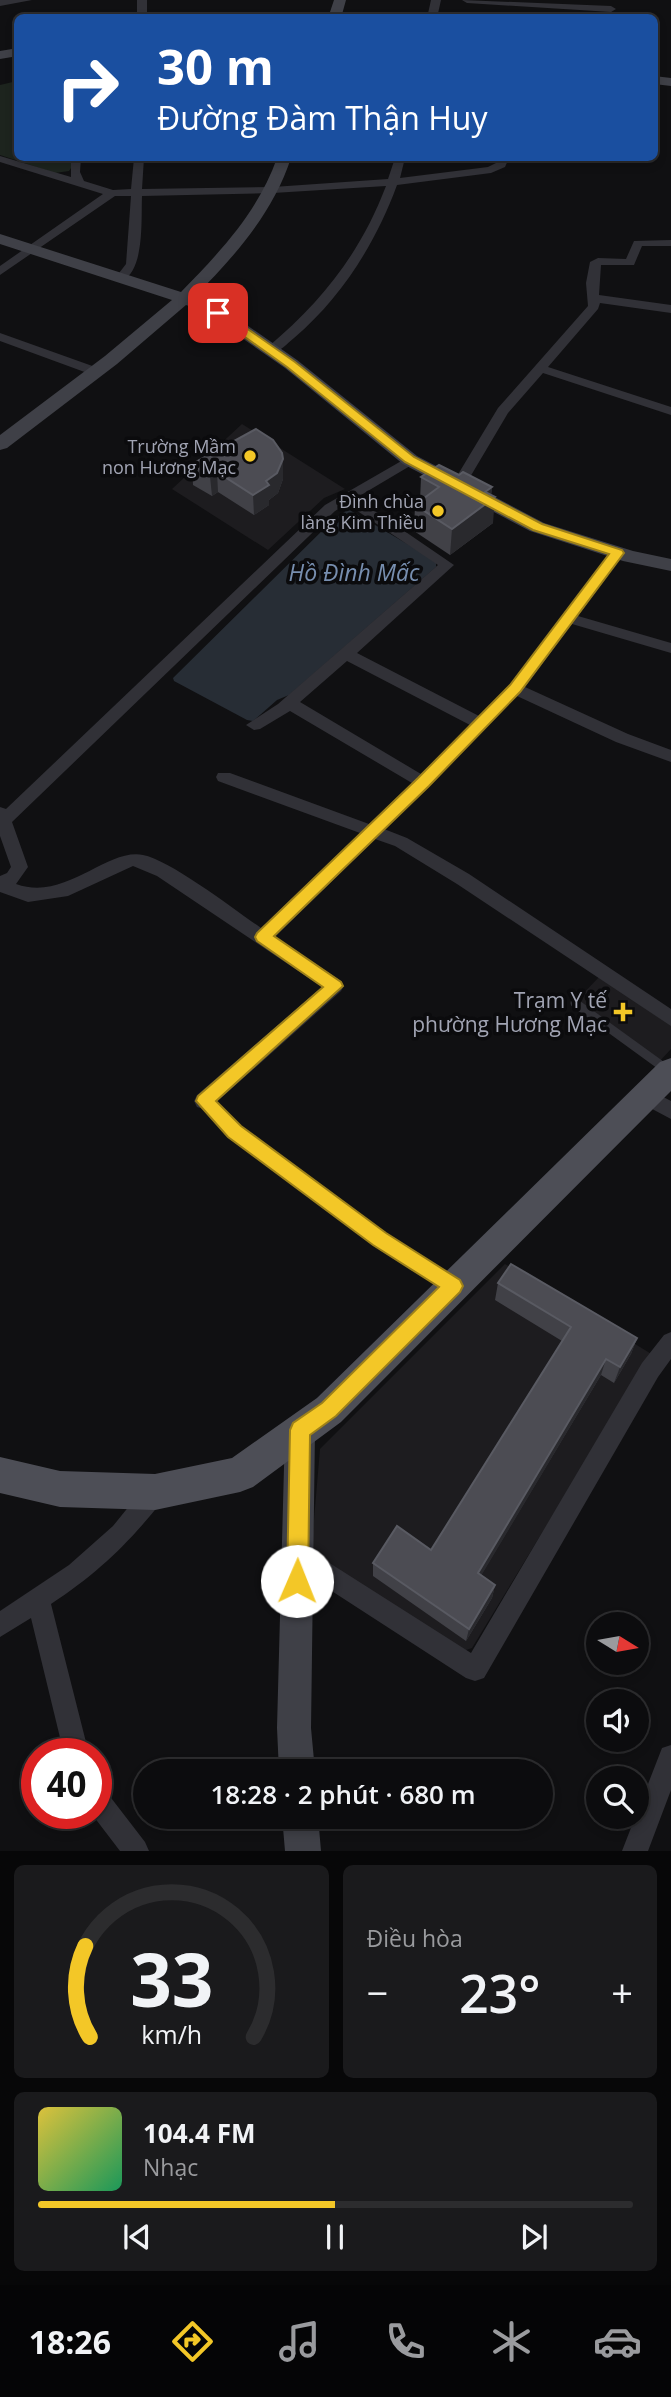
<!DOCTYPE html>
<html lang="vi">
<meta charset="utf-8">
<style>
:root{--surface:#0c0c0e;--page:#1a1a1c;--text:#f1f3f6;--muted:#9a9b9e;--line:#2c2c2e;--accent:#f3c727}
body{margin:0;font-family:"Open Sans",sans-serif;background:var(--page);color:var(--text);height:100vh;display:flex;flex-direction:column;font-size:26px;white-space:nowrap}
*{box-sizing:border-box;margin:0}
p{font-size:23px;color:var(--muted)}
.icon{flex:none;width:38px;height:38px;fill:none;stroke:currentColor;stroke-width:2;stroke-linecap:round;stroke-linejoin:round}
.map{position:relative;height:1851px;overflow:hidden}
.panel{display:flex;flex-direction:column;gap:14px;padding:14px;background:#070708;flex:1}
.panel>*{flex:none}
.hud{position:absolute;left:14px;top:14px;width:644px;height:147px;border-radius:10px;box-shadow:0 4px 10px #0003,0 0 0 2px var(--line);background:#1a4fa0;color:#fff;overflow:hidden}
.needle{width:46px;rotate:101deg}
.controls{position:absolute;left:586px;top:1612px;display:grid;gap:14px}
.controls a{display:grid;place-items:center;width:63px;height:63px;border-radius:50%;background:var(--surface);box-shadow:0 4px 10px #0003,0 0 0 2px var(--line);font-size:35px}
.speed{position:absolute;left:21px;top:1738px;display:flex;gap:14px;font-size:35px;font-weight:700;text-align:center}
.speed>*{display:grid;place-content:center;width:91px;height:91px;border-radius:50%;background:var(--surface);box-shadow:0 4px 10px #0003,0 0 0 2px var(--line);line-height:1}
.speed .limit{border:10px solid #d22;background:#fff;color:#111}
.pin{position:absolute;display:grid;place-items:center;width:60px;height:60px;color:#fff;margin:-30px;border-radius:14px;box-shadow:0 4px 10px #0006}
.me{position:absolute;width:77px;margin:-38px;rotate:1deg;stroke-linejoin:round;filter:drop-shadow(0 0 5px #0008)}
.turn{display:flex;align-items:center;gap:24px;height:147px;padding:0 28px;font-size:32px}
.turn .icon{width:91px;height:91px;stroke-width:2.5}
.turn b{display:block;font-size:49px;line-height:60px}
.big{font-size:52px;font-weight:600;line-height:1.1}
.panel .card{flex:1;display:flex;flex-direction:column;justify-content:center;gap:10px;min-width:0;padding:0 24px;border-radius:10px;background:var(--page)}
.panel .dial{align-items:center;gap:0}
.dial svg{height:182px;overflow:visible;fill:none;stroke:var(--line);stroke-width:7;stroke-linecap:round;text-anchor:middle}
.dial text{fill:var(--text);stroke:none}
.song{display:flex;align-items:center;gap:21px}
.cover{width:84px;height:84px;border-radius:10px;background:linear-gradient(135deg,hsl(50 70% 55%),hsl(150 70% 35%))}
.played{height:7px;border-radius:4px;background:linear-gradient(90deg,var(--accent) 50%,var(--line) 50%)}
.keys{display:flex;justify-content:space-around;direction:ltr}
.heat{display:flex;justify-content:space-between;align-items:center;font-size:38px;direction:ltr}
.panel .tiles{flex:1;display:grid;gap:14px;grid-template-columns:1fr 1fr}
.card:last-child{grid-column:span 2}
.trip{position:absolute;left:133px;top:1759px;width:420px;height:70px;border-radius:35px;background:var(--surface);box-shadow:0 4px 10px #0003,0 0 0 2px var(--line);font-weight:600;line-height:70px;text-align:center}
.dock{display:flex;height:112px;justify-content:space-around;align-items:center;background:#050506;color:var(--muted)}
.dock .icon{width:49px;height:49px}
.dock .current{color:var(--accent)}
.dock b{font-size:32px;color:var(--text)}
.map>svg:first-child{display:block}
.built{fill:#1d1c1f}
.green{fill:#1d241e}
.water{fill:#272d35}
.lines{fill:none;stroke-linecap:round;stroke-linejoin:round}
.lane-far1{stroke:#313137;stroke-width:9}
.lane{stroke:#313137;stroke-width:11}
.street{fill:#313137;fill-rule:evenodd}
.secondary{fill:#3f4047;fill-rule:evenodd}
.primary{fill:#4d4e56;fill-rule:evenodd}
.wall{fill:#414147}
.shaded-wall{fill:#29292d}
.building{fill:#4c4c53;stroke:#595a62;stroke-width:2}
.route{fill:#f3c727;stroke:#9e8119;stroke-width:2}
.poi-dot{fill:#f3c727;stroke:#0b0b0d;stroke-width:2.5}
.labels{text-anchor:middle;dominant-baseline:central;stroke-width:7;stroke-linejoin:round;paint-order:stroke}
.far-poi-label{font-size:18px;fill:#a1a4b3;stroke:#0b0b0d;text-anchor:end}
.poi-label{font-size:21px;fill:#a1a4b3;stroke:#0b0b0d;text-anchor:end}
.water-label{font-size:23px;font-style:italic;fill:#778eaf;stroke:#0b0b0d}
</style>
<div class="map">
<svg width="671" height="1851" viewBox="0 0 671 1851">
<rect width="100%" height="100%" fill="#101012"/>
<path class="built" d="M242,424L345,489L324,498L268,550L172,489Z
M601,975L671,1022V1049L659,1062L575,1002Z
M505,1264L653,1355L636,1378L472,1648L463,1651L311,1555L320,1449Z"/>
<path class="green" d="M17,81L18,158H73V165L69,171L55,173L0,155V85Z"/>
<path class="water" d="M348,509L436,561V567L289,695L277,700L253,721L247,720L174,681L173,678L329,524Z"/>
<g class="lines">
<path class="lane-far1" d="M575,1003L666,1069
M204,1101L259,1151L324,1200"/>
<path class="lane" d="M321,1199L449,1283"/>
<path class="street" d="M0,0H32L0,6Z
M137,0H147V18H137Z
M431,0H441L437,18H427Z
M462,0L611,6L616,9L611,12L467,3Z
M0,156L71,177V158H81L80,172L84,181L113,190L131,189L134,158H144L142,189L273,187L388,179L395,158H405L400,178L488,167L496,163L499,158H509L505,167L491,173L397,185C376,243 341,298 294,338C287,344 280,351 272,354L268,353V347C322,301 360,254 386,186L273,193L142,196C141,219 145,270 122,281L116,277L126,264L131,196H115L0,275V266L103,194L0,162Z
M671,240V246H642L634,265H601L599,295L671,305V313L600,303L598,309L548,367L671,407V415L543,373L508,413L463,489H453L451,486L498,408L588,306L586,283L590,262L598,258L626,259L634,241Z
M0,333L98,368L100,371L94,375L90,374L0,341Z
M410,456L415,457V463L356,498L454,565L357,653L479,716L510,685L612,550H622V556L578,616L671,643V653L572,624L525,687L628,734L671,750V762L616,742L517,696L384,829L407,838L469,874L671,1009V1026L457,884L395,846L375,839L275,937L341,981L344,986L341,991L211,1107L204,1109L197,1107L194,1101L197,1095L322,987L157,876L133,866L68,896L28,902L0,892V876L7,873L11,867L0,836V807L6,809L325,505ZM347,504L438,565L278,704L246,725L254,730L260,729L290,711L412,783L369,824L230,773H218L216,777L218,781L360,833L261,928C235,910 170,860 143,855C106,848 66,902 16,884L28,867L12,822L335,511ZM347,661L470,725L421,774L300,702Z
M646,1088L671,1101V1119L639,1102L636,1096L639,1090Z
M671,1332V1359L658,1377L484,1678L475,1681L466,1678L290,1564L286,1556L290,1548L298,1544L306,1548L471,1653L642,1363L664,1335Z
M155,1481L163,1484L166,1492L163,1500C128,1544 98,1573 51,1604L89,1754H64L31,1618L0,1637V1611L69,1565L113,1526L147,1484Z
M671,1745V1790L648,1851H622L662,1748Z
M96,1786L105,1790L145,1842L149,1851H120L91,1813H96Z"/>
<path class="secondary" d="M334,0H346L341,18H328Z
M18,48V56L0,59V51Z
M654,76L671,78V86L654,84Z
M277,158H291C273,213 235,256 195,296L215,303L297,360L417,456L544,523L633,551L671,559V571L623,561L530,531L403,464L285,368L203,311L186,305L117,364L7,448L0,450V435L105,356L172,300L0,244V234L181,292C220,252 258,212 277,158Z
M300,1415L311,1419L315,1430L311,1728L315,1771H279L277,1728L285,1430L289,1419Z
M282,1816H318L321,1851H285Z"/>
<path class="primary" d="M671,1058V1091L341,1422L253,1487L240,1492L155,1510L60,1507L0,1493V1457L60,1471L155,1474L232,1458L317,1398L660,1062Z"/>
</g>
<path class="wall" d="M283,459V479L278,493L269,500V505L254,515L218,492L212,496L193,485L192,464Z
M459,475L492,487L491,495L493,523L450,555L414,531L415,505L420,501L421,477Z
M498,1283L637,1338L631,1354L614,1383L601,1375L481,1575L495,1585L492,1598L466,1641L373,1576V1563L431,1550L562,1341L495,1300Z"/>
<path class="shaded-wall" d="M283,459V479L278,493L269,500V505L254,515L253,495L266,481Z
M217,472L218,492L212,496L210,476Z
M492,487L491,500L495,497L493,523L450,555L452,529L485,492Z
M637,1338L631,1354L614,1383L620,1367Z
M606,1359L601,1375L475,1586L478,1573Z
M495,1585L492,1598L466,1641L469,1629Z"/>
<path class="building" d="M256,429L273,440L282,453L283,459L277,473L266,481L269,485L253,495L217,472L210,476L192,464Z
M439,465L459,475L463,472L492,487L485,492L495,497L452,529L415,505L439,487L421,477Z
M511,1264L637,1338L620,1367L606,1359L478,1573L495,1585L469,1629L373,1563L397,1526L431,1550L571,1327L498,1283Z"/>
<path class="route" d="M214,311H222L295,362L414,457L542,524L622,550L624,553L520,692L429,786L274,936L341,982L343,986L216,1101L241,1126L386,1233L460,1280L463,1286L460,1292L336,1416L310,1435L308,1581L305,1588L297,1591L290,1588L287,1581L290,1430L293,1423L322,1403L439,1287L373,1245L228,1137L196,1101L198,1096L323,987L257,941L255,937L257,933L418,778L510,685L609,554L533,530L405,462L287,367L214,315Z"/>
<g class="poi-dot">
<circle cx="250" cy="456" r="7"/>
<circle cx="438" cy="511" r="7"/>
<path d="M619.5 1001.5h7v7h7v7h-7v7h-7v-7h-7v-7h7z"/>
</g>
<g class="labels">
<g class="far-poi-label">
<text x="236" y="446">Trường Mầm<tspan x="236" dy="21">non Hương Mạc</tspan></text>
<text x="424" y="501">Đình chùa<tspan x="424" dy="21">làng Kim Thiều</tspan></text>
</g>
<g class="poi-label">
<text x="607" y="1000">Trạm Y tế<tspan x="607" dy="24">phường Hương Mạc</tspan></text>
</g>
<g class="water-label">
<text x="354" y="572">Hồ Đình Mấc</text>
</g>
</g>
</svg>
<div class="controls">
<a><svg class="needle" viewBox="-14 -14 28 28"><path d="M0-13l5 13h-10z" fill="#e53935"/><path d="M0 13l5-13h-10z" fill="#9a9b9e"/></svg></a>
<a><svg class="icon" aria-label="sound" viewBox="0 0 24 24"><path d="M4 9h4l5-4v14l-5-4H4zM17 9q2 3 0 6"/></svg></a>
<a><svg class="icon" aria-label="search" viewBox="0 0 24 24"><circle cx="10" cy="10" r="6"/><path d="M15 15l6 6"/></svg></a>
</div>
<div class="speed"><div class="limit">40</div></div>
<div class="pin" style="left:218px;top:313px;background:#d93025"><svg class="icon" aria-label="arrive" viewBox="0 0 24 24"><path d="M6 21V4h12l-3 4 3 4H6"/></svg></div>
<svg class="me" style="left:297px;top:1581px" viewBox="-20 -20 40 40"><circle r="19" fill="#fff"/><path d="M0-13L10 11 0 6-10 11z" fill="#f3c727"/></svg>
<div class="trip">18:28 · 2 phút · 680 m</div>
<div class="hud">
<div class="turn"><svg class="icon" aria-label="right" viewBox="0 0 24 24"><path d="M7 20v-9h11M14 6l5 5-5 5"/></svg><div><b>30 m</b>Đường Đàm Thận Huy</div></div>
</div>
</div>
<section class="panel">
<div class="tiles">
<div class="card dial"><svg viewBox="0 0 100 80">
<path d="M14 69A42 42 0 1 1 86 69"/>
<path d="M14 69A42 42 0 0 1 12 29" stroke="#f3c727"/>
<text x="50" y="56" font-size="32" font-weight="700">33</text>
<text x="50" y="72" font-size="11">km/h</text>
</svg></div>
<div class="card"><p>Điều hòa</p>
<div class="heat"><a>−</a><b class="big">23°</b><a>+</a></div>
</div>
<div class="card">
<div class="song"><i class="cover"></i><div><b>104.4 FM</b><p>Nhạc</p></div></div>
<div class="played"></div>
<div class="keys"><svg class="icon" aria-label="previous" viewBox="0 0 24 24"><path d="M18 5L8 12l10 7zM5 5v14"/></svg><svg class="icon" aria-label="pause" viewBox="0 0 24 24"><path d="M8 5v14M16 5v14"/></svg><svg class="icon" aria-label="next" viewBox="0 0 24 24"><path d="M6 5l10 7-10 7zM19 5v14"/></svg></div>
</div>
</div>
</section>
<nav class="dock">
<b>18:26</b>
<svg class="icon current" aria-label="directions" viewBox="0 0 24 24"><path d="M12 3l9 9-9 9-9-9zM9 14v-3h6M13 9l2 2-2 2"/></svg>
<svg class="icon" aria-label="music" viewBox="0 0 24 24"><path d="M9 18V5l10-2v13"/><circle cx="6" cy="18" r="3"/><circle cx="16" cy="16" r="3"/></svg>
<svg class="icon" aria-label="phone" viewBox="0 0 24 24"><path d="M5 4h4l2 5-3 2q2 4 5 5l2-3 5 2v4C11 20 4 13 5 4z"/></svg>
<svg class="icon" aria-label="climate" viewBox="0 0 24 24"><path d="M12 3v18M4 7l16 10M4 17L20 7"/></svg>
<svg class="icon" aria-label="car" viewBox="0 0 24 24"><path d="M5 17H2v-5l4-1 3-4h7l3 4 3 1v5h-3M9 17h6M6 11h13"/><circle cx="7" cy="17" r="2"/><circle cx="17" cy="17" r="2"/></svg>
</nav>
